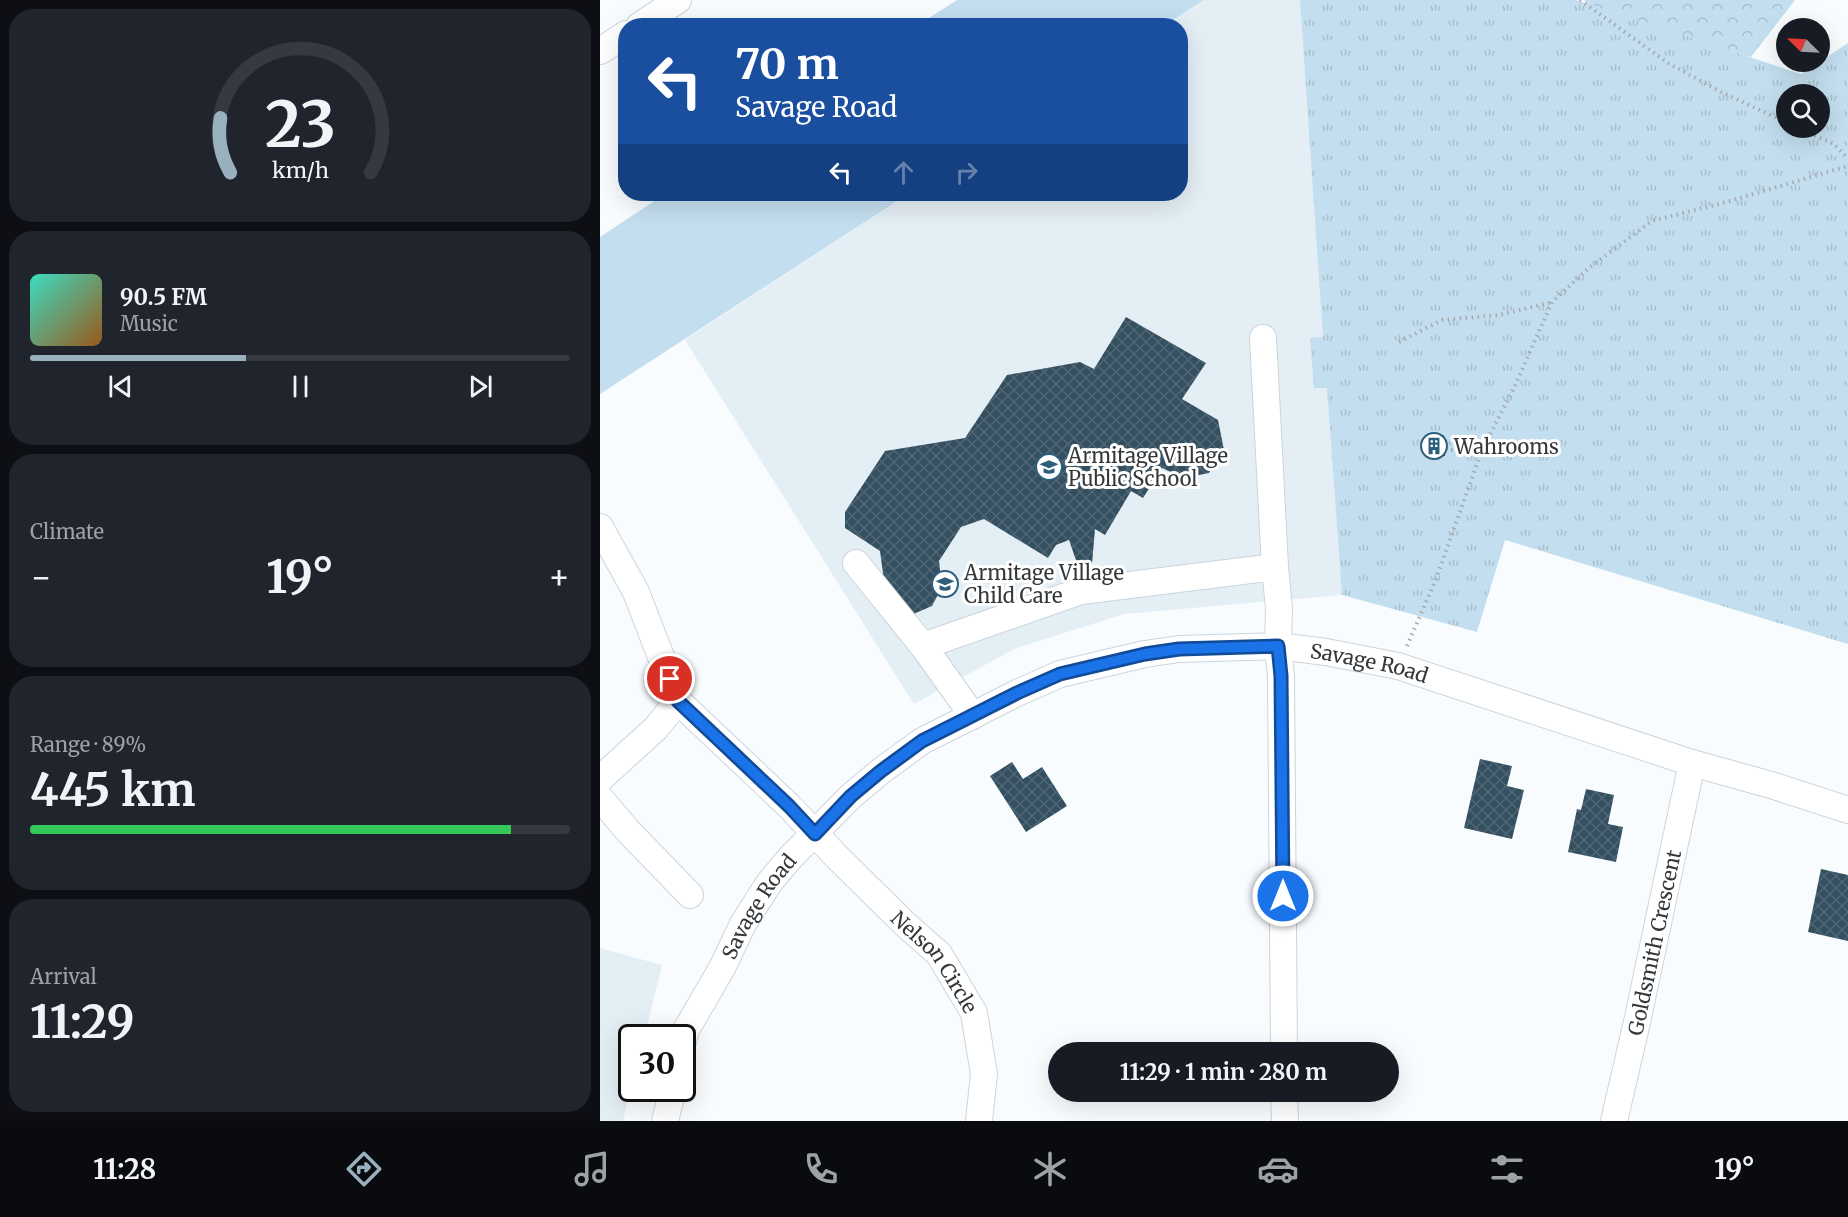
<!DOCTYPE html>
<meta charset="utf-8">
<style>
:root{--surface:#171b24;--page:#20242c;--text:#f1f3f6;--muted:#9ea1a6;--line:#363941;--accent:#99b0bf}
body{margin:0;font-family:Merriweather,serif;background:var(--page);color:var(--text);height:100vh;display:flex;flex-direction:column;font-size:22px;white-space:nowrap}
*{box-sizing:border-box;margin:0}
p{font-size:20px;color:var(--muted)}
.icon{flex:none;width:33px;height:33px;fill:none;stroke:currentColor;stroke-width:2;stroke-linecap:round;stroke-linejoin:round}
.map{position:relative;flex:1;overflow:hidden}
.details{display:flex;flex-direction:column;gap:9px;padding:9px;background:#0d0f14;width:600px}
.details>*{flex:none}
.top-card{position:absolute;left:18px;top:18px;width:570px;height:183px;border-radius:24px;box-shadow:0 6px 24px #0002;background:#1a4fa0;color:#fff;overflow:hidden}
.needle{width:39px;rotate:294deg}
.fabs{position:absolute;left:1176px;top:18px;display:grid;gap:12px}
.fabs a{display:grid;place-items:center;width:54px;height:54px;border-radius:50%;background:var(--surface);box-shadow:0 6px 24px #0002;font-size:30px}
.speed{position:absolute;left:18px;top:1024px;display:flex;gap:12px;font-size:30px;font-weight:700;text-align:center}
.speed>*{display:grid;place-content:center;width:78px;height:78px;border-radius:50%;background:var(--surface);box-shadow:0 6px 24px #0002;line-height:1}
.speed .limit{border:3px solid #111;border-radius:9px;background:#fff;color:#111}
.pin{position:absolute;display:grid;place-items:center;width:51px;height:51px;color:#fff;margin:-26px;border:3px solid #fff;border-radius:50%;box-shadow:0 2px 6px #0007}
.me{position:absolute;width:66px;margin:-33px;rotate:0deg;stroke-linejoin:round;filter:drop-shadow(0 0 4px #0008)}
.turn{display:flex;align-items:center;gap:21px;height:126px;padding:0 18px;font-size:27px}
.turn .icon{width:78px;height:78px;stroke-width:2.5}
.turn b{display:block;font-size:42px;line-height:51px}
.lanes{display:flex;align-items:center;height:57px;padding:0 18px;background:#0003;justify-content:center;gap:30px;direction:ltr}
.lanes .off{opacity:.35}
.big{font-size:45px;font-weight:700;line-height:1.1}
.details .card{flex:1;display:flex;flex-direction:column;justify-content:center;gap:9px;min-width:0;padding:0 21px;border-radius:24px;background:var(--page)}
.details .dial{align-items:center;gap:0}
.dial svg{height:156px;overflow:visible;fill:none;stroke:var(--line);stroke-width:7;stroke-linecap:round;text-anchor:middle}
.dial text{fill:var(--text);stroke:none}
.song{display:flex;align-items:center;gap:18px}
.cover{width:72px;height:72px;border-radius:9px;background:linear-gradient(135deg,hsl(170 70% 55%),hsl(30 70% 35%))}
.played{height:6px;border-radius:3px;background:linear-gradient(90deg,var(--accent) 40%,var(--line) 40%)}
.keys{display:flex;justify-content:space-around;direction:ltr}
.heat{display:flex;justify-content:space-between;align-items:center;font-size:33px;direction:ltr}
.charge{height:9px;border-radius:4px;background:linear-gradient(90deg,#34c759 89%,var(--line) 0)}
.trip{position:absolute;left:448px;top:1042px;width:351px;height:60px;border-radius:30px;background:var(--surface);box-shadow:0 6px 24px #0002;font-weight:700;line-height:60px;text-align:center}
.menu{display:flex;height:96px;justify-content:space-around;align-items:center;background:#090b0e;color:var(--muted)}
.menu .icon{width:42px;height:42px}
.menu .active{color:var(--accent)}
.menu b{font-size:27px;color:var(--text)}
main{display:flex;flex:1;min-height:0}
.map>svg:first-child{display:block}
.built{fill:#e4eef5}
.green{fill:#c3deef}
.forest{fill:url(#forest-crowns)}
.park{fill:url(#park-tufts);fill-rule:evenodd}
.building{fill:url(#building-cross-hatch)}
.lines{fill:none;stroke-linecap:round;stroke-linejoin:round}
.minor-casing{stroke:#cbd5dc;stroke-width:28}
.path{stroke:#a6aaad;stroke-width:4;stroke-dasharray:1.5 4.5;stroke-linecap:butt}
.minor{stroke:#fff;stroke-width:26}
.route-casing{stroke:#114b97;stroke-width:15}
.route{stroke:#1a73e8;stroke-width:10}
.labels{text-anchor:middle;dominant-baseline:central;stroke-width:6;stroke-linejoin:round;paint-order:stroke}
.poi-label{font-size:20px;fill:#34383b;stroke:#fff;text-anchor:start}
.street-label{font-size:20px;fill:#34383b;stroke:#fff}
</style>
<main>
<section class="details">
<div class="card dial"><svg viewBox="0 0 100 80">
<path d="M14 69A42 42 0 1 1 86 69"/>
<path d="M14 69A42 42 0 0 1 9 41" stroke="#99b0bf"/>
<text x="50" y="56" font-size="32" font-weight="700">23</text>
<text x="50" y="72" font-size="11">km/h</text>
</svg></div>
<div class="card">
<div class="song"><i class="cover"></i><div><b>90.5 FM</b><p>Music</p></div></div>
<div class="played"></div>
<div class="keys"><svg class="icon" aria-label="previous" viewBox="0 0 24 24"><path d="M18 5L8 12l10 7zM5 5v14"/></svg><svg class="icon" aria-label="pause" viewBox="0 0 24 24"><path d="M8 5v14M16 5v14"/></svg><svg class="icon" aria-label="next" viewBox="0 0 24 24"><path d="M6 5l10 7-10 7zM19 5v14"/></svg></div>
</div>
<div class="card"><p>Climate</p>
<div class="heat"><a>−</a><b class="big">19°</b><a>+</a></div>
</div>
<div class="card"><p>Range · 89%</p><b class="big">445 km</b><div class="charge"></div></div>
<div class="card"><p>Arrival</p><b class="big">11:29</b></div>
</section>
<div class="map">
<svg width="1248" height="1121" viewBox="0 0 1248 1121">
<defs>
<pattern id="forest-crowns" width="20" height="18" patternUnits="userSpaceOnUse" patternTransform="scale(1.5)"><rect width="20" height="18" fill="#c3deef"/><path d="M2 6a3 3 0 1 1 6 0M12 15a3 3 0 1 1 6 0" fill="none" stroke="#a8bfce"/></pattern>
<pattern id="park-tufts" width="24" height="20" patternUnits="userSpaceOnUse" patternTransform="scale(1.5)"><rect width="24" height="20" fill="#c3deef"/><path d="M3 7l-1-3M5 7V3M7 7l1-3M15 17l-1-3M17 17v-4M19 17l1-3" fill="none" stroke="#a8bfce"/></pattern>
<pattern id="building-cross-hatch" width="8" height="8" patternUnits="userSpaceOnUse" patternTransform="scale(1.5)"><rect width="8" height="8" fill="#334f60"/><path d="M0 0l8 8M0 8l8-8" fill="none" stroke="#506674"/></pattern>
</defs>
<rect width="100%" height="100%" fill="#f8fcff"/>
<path class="built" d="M604,0H700L742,595L524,614L414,649L314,704L85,340L308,194H580V26L565,25Z
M0,948L62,965L44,1038H32L31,1086L23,1121H0Z"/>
<path class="green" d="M357,0H604L565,25H318Z
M65,194H308L0,394V237Z"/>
<path class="forest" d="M984,0H1195L1151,57L992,9Z"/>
<path class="park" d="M700,0H976L1201,74L1248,43V644L905,540L877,632L742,595L727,388H714L710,338L723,337ZM1186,94H1220V128H1186Z"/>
<path class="building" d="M526,317L606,363L582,399L618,420L624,450L609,473L584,478L562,468L543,498L531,491L505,535L495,529L492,564L478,566L469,540L456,545L448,558L384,519L361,527L339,561L342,587L332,606L311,615L287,603L280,551L245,528V512L285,451L365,438L407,375L480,362L494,369Z
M844,435L845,456L825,457L824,436Z
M880,759L912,766L907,786L924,790L912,839L864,828Z
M412,762L423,779L442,767L467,806L426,832L390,776Z
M986,789L1014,795L1008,824L1023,827L1016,862L968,852L977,809L981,810Z
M1221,869L1248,875V941L1208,932Z"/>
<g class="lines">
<defs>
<g id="minor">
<path d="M39,26L78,0"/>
<path d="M0,51L26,34"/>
<path d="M663,338L675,567L679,608L678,646L681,676L684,1053"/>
<path id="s1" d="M0,527L36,592L78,701L189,806L238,858L306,925L339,954L374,1013L384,1074L379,1121"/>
<path d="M256,563L323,646L373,716"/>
<path d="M323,646L481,591L675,567"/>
<path d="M0,779L56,728L78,701"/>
<path d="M0,798L28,831L90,895"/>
<path id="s2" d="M82,1045L86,1030L122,968L143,924L169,883L190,858L251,796L281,771L322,741L417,693L460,674L545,654L579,649L678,646L726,652L798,666L1092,763L1171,785L1248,810"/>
<path d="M684,1092L685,1121"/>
<path d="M65,1121L73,1089"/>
<path id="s3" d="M1014,1121L1037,1022L1092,763"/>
</g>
</defs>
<use href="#minor" class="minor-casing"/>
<path class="path" d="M980,0L1068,63L1121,92L1186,122
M1198,128L1234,144L1248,159
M799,342L842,320L899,315L952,302
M851,450H882
M807,646L836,579L882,450L914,388L952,302L990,267L1052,221L1130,201L1248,166"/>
<use href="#minor" class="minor"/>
</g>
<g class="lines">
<defs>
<path id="route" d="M70,679L78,701L189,806L215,834L251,796L281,771L322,741L417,693L460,674L545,654L579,649L678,646L681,676L683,896"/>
</defs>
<use href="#route" class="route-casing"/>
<use href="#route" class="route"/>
</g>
<defs>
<symbol id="building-ring" viewBox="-11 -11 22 22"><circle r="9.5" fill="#fff" stroke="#2d5e7c" stroke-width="1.5"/><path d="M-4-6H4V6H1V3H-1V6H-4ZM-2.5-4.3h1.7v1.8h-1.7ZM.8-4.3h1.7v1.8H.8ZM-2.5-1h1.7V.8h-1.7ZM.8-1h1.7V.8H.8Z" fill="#2d5e7c"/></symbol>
<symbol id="school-ring" viewBox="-11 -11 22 22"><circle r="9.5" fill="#fff" stroke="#2d5e7c" stroke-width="1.5"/><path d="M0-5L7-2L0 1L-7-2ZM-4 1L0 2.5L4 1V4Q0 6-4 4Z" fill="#2d5e7c"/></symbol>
</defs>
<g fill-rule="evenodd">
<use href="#building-ring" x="819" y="431" width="30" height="30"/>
<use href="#school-ring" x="434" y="452" width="30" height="30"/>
<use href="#school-ring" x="330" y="569" width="30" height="30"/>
</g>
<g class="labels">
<g class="poi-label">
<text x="854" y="446">Wahrooms</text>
<text x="468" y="455">Armitage Village<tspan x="468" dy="23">Public School</tspan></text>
<text x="364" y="572">Armitage Village<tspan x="364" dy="23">Child Care</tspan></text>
</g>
<g class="street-label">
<text stroke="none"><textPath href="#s2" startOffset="861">Savage Road</textPath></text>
<text stroke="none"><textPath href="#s2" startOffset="159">Savage Road</textPath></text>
<text stroke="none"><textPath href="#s3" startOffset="183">Goldsmith Crescent</textPath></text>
<text stroke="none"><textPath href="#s1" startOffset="558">Nelson Circle</textPath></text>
</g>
</g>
</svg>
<div class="fabs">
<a><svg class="needle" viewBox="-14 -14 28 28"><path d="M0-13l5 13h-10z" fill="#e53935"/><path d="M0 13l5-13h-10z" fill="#9ea1a6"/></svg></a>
<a><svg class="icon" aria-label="search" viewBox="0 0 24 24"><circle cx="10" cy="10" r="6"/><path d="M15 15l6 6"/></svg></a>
</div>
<div class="speed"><div class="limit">30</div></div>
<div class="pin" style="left:70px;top:679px;background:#d93025"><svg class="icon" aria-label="arrive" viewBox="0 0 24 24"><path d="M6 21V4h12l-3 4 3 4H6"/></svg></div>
<svg class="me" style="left:683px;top:896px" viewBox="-20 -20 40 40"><circle r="17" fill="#1a73e8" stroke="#fff" stroke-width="3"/><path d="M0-11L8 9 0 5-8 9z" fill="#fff"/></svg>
<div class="trip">11:29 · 1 min · 280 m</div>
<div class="top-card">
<div class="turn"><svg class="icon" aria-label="left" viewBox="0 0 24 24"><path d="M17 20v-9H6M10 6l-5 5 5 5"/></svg><div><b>70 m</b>Savage Road</div></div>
<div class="lanes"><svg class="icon" aria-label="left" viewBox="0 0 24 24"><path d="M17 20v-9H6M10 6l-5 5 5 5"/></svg><svg class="icon off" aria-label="ahead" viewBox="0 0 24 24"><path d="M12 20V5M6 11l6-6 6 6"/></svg><svg class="icon off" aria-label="right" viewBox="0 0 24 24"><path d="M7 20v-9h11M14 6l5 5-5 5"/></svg></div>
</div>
</div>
</main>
<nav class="menu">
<b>11:28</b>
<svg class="icon active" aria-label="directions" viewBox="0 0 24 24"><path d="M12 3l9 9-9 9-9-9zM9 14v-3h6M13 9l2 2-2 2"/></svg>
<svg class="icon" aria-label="music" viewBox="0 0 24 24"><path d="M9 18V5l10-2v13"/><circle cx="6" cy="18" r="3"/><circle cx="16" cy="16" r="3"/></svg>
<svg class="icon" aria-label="phone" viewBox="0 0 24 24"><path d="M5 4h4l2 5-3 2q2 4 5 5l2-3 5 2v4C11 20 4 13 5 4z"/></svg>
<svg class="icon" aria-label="climate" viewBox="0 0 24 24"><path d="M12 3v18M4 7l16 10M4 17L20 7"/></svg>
<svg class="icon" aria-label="car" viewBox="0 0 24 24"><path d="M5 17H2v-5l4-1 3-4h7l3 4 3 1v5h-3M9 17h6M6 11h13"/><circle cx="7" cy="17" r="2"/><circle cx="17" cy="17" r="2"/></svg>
<svg class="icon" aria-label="filters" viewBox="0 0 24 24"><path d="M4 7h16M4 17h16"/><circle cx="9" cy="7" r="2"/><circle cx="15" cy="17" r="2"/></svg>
<b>19°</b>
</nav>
